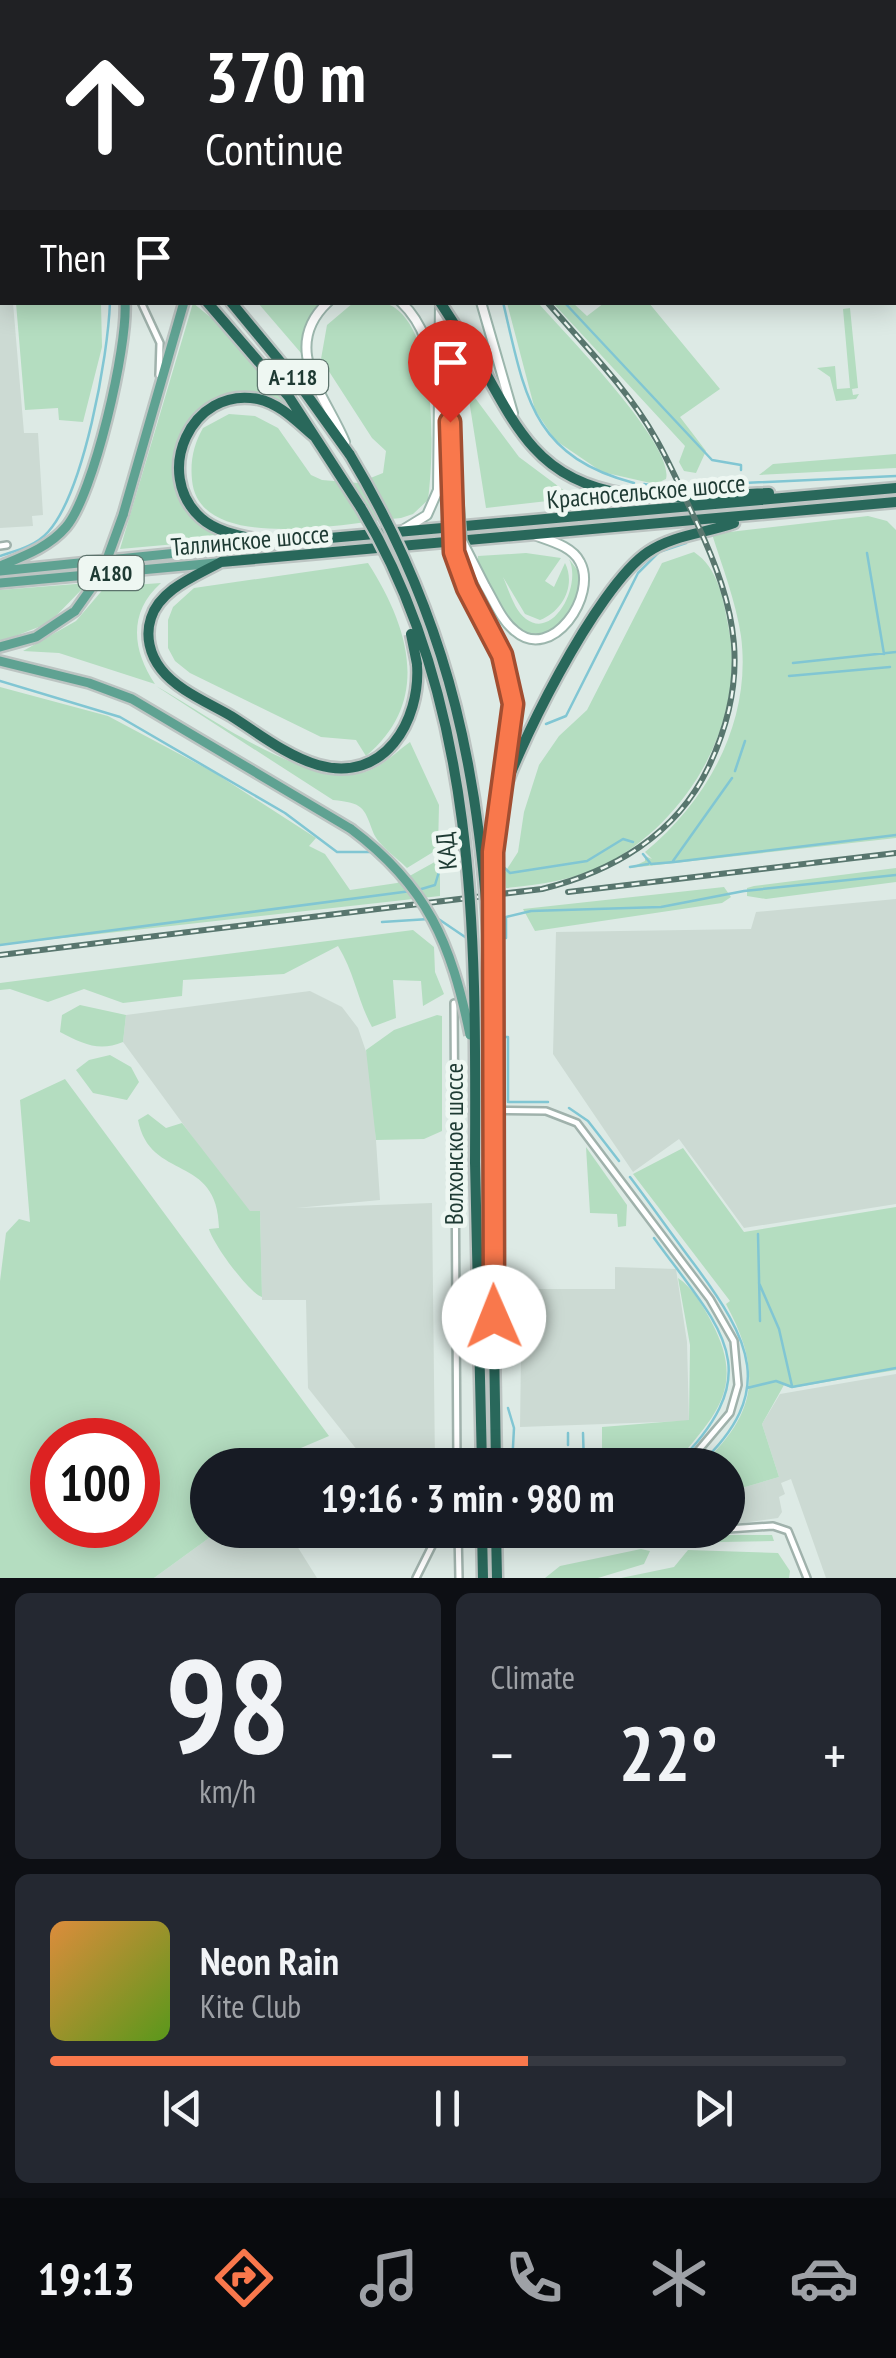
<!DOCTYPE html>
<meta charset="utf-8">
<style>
:root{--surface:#171b24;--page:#242831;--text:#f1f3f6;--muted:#9ea1a6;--line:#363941;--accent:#f9784c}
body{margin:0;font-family:"PT Sans Narrow",sans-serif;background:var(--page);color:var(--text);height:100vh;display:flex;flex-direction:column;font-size:38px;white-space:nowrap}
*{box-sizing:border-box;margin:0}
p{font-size:32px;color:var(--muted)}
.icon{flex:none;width:55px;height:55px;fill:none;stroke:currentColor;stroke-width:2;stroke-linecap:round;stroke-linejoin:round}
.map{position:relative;height:1578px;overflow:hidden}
.drawer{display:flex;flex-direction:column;gap:15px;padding:15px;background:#0d0f14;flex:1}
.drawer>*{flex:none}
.hud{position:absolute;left:0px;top:0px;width:898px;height:305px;box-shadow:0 5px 25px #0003;background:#202124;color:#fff;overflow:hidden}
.speed{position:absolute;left:30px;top:1418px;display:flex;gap:20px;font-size:50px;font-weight:700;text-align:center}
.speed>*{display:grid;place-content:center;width:130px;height:130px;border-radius:50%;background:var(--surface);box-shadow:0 5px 25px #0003;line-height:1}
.speed .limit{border:15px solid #d22;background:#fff;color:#111}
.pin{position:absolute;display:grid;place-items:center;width:85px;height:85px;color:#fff;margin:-102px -42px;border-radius:50% 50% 50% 0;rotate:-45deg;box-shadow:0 0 10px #0007}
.pin .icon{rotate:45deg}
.me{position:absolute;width:110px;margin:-55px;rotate:359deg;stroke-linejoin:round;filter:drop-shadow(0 0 8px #0008)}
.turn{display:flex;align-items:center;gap:35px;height:210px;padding:0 40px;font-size:45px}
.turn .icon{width:130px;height:130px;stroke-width:2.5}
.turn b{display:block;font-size:70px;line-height:85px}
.then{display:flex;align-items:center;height:95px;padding:0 40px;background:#0003;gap:20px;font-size:38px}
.big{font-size:75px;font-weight:800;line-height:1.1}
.drawer .tile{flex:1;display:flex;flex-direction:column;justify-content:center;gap:15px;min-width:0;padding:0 35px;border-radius:15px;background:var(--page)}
.drawer .dial{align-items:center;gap:0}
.dial b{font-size:130px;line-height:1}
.song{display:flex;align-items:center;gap:30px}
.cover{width:120px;height:120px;border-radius:15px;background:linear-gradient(135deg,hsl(30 70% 55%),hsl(90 70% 35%))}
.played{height:10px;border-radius:5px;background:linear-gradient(90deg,var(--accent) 60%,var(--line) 60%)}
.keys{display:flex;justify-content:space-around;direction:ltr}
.heat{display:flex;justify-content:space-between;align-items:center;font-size:55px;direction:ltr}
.drawer .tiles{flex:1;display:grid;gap:15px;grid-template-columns:1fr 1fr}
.tile:last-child{grid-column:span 2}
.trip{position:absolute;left:190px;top:1448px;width:555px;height:100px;border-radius:50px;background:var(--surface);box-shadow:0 5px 25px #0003;font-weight:800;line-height:100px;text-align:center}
.dock{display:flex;height:160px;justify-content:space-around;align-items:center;background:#090b0e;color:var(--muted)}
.dock .icon{width:70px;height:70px}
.dock .on{color:var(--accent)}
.dock b{font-size:45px;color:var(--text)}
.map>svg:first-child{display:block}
.built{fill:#ccdad3}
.green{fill:#b4ddc0;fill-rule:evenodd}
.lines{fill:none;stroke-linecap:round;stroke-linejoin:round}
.stream{stroke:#81c6d3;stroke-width:2.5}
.street-casing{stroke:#a0b2ac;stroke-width:10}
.secondary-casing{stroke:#9cb6ad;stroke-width:12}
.primary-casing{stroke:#bcc4c2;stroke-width:14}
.highway-casing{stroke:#bcc4c2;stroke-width:15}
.street{stroke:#fff;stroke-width:5}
.secondary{stroke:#fff;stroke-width:8}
.primary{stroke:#5fa292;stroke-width:9}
.highway{stroke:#29685b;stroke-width:10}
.rail-casing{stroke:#58766e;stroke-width:6}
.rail{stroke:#eef7f2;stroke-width:2.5;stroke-dasharray:8;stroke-linecap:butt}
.secondary-bridge-casing{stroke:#9cb6ad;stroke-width:12;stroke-linecap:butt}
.primary-bridge-casing{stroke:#bcc4c2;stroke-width:14;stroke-linecap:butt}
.highway-bridge-casing{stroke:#bcc4c2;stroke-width:15;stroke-linecap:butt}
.secondary-bridge{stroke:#fff;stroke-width:8}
.primary-bridge{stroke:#5fa292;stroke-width:9}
.highway-bridge{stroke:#29685b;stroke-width:10}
.route-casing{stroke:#a24e31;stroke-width:25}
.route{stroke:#f9784c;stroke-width:18}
.labels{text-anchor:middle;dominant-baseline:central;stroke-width:9;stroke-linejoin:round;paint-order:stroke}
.shield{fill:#eef7f2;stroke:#5c736c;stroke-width:2.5}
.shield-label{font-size:22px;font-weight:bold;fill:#1e3a33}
.street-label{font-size:25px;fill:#1e3a33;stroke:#eef7f2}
</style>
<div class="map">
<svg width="896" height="1578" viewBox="0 0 896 1578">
<rect width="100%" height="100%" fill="#ddeae5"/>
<path class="built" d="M0,303H13L24,433H38L43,515L32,516L33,526L0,528Z
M896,899V1204L744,1228L679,1139L633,1172L553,1054L556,932L751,929L756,912Z
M310,991L342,1007L358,1028L371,1066L380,1200L296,1208L432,1203L435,1465H369L308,1388L306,1300H262L260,1211L250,1212L224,1180L123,1042L126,1015Z
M615,1267L676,1269L687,1342L689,1421L520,1427L522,1289H615Z
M896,1374V1578H826L791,1479L781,1483L785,1494L779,1497L782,1512L778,1518L728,1525V1492L779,1477L762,1424L780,1394Z
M220,1530H287L317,1578H154Z"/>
<path class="green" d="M16,303H101L102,347L83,422L59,420L58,408L25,410Z
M193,303L231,334L292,409C274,403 235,395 215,401C177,412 158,479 187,507C200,519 218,529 232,539L120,549Z
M258,303H321L307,323L301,353Z
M353,303C365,303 381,300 392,306C438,333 434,452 428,500L413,514L401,518C350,522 199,556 192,480C190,460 194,444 203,428L229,414L255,416L278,428L311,475L322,480L358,483L383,473L386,451L372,438L321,359L327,325Z
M507,303H538C564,332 675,445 666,479L655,484L602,472L555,440L535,410Z
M553,303H573L587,316L604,303H649L720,389L680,417L706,451L696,473L684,471L679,462L685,446Z
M850,308L858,388L852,389L853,395L859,394L856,399L836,401L830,377L817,368L835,366L837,389L850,388L843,309Z
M467,387L519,457L574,498L486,508Z
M896,454V468L759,475L773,464Z
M868,516L887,521L896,530V838L630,868L645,861V856L652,859L645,852C708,800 752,721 741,636C736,602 722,566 712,534Z
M694,552C718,568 723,598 728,625C748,721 687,824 602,866C572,880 539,885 506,888L505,872L518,852L524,812L539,765L559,736L587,710L662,563Z
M526,553L561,558L545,581L554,587L565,563C576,585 563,611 540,620L525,614L503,577C509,590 514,610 526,619C554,640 582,585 569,559L579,572C582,601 553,654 519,628C501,615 485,580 478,560V556Z
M368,563C409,627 432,701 366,756L356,740L321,737L190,673L175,661L168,648V620L173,607L194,588Z
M88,583L49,623L0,642V590Z
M161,583C128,612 132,650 155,684L59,653L23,651L76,621L105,587Z
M156,686C208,715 306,789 365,772C383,766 395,753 410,742L439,805L438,849L407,868C398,859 377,844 373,832C364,807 363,803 333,800Z
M0,687L108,716L215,773L316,838L309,846L325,854L350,890L397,883L440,859V896L0,945Z
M896,868V882L766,899L747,896V888L754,886Z
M724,887L731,897L722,903L535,931L523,909Z
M413,930L434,947L435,972L444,994L423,1006L421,981L393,980L396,1018L372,1027C357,999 355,974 338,946L284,974L183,980L182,996L123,1003L84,989L48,1002L10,989L0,990V983Z
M80,1005L126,1015L123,1042C99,1052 83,1044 60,1032L62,1015Z
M437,1015L442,1016V1131L424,1139L376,1140L366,1050L394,1030Z
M110,1055L131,1067L139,1082L127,1100L93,1093L76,1070L89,1060Z
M65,1079L329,1436L261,1465H208V1530H220L154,1578H0V1281L6,1233L19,1219L30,1222L20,1100ZM138,1440V1525H52V1440Z
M148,1114L166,1128L182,1123L250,1211H260L262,1297C249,1293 213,1244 209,1229L219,1228C218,1153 150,1182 138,1120Z
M586,1147L627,1205L626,1226L618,1227L617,1214L590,1213Z
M683,1148L744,1232L896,1207V1370L791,1388L784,1385L762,1424L779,1477L728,1492V1465H701C758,1413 762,1371 726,1304L730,1301L633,1174Z
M678,1278C692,1287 703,1306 711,1321C747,1388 715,1415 674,1465H585L586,1451H602V1427L689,1420L690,1345Z
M536,1535H772L774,1541L545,1545L534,1543Z
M641,1549L650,1551L644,1564L598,1578H545L560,1566Z
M688,1550L778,1553L790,1571L789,1578H621L674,1567Z"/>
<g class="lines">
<path class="stream" d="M121,0V2
M0,45L2,46
M0,174L2,176
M503,302C525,395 531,456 634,483
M564,302L712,460L741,465V470
M644,484L663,487
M701,485L896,476
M867,553L884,654
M0,556C18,550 35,546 48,532C84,492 108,357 110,302
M793,663L896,652
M789,676L890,667
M0,681L120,717L285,813L337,852H371L387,867
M546,724L566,716L638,573L659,552L686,543
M735,771L745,741
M643,854L651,864L674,862L896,835
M673,861L732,778
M498,862L510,873L587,861L623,839L633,842
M630,867L648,864
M418,890L435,885L441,865L460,864
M437,918L468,939
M382,922L429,919
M491,938H506V917L531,911L661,907L744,891L896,875
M0,945L411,891
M501,1037H508V1102H548
M569,1108L588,1121L619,1161
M630,1177C652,1206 672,1235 694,1264C750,1339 778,1392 699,1465
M758,1234L760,1321
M654,1238C720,1329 772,1369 676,1465
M759,1283L779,1329L792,1386
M747,1388L776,1381L792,1387L896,1368
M508,1408L514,1428L512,1465
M568,1433V1445
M583,1433L584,1465
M568,1465V1452"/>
<defs>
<path id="street" d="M819,2V0
M895,19H896
M895,260H896
M0,273H2
M141,302L160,343L159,375
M0,546L7,545
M454,1003L457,1465
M453,1110L546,1111L577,1123L710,1299L734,1341L738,1385L730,1413L686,1465
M728,1529L773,1526L788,1531L807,1578
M665,1530H714
M458,1531L459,1578
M416,1578L439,1532L458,1530"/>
<path id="secondary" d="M437,0V2
M429,2V0
M328,302C279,348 326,396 345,442
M401,302C425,325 431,353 435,384
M481,302L513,413
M444,319L450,484
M453,437L457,482
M401,531L427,515L438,490L440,302
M485,586C494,601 501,620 515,631C552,663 598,595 580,562C572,546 550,541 534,535"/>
<path id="primary" d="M0,103H2
M123,515L184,302
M0,566C24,556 49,547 66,527C94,494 128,346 125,302
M0,571L266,544
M0,583L216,563
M0,647L36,637L75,611
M0,661L89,683L132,699L351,829"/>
<path id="highway" d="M0,125L2,126
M0,146L2,148
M207,302L289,397L361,508
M231,302L302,388L350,455
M484,370C499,397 514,426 534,448C593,514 691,495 769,493
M315,437C298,423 281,404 258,399C191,386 152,474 201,518C220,535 250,537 273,543L896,488
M417,664C421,721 384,784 318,765C287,756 258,733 231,716C209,703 177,690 161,669C150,655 145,636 151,618C160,589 196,576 221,562L896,502
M496,815C512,755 597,586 648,552C673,535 706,533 734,523
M491,976V1093
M491,1159L496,1465
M475,1162L482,1465
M482,1530L483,1578
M496,1530L497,1578"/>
</defs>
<use href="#street" class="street-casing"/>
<use href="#secondary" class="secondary-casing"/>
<use href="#primary" class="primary-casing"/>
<use href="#highway" class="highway-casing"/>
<use href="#street" class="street"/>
<use href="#secondary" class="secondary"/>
<use href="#primary" class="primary"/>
<use href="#highway" class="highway"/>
<defs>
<path id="rail" d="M455,0V2
M568,892L896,853
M0,955L542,889C612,872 676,835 708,768C752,676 737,609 696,521C683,494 671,465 656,439C628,389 584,345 547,302"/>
</defs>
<use href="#rail" class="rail-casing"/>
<use href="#rail" class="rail"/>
<defs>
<path id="secondary-bridge" d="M457,482L462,541L485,586
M450,484L454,553L459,570L510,677L512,728L502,794"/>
<path id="primary-bridge" d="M75,611L102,573L123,515
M351,829C428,887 451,943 470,1035"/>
<path id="highway-bridge" d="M440,302L484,370
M350,455C453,627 481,779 491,976
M361,508C479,704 476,941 475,1162
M411,634L417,664
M495,930L496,815
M491,1093V1159"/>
</defs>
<use href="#secondary-bridge" class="secondary-bridge-casing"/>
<use href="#primary-bridge" class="primary-bridge-casing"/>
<use href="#highway-bridge" class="highway-bridge-casing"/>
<use href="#secondary-bridge" class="secondary-bridge"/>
<use href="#primary-bridge" class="primary-bridge"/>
<use href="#highway-bridge" class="highway-bridge"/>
</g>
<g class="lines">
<defs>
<path id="route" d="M450,422L454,552L467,588L502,655L513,704L493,852L494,1317"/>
</defs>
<use href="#route" class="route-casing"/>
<use href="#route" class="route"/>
</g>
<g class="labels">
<g class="shield">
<rect x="258" y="360" width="70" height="34" rx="8"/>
<rect x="78.5" y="556" width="65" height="34" rx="8"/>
</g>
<g class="shield-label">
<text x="293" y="377">А-118</text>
<text x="111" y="573">A180</text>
</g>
<g class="street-label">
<text transform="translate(646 491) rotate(-5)">Красносельское шоссе</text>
<text transform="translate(250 540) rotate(-5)">Таллинское шоссе</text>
<text transform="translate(446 851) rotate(-96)">КАД</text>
<text transform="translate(454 1144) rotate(-90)">Волхонское шоссе</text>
</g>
</g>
</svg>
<div class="speed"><div class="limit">100</div></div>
<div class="pin" style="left:450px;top:422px;background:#d93025"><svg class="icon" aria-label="arrive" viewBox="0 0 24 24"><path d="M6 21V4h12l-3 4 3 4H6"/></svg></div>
<svg class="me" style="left:494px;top:1317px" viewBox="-20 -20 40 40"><circle r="19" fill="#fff"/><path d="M0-13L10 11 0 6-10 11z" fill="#f9784c"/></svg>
<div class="trip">19:16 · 3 min · 980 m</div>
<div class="hud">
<div class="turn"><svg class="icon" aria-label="ahead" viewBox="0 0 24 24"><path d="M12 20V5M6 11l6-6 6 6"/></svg><div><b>370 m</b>Continue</div></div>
<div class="then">Then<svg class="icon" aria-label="arrive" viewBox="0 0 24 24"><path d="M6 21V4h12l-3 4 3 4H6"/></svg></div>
</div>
</div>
<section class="drawer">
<div class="tiles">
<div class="tile dial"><b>98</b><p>km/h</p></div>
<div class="tile"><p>Climate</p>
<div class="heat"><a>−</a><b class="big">22°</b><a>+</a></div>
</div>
<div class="tile">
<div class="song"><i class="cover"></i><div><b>Neon Rain</b><p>Kite Club</p></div></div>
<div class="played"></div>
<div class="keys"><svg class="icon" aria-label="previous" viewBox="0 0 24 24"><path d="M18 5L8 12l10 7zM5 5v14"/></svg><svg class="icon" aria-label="pause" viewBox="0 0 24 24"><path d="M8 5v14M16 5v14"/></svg><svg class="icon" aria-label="next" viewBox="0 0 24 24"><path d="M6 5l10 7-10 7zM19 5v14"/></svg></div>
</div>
</div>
</section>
<nav class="dock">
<b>19:13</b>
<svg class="icon on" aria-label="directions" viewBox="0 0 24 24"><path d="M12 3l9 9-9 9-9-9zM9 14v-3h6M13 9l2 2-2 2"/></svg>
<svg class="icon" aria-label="music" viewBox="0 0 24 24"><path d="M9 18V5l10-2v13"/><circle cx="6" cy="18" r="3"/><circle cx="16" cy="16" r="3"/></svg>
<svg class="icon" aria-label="phone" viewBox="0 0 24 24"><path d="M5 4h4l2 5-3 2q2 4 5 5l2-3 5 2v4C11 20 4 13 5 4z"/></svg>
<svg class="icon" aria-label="climate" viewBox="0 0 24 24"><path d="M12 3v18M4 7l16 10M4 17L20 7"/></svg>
<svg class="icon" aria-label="car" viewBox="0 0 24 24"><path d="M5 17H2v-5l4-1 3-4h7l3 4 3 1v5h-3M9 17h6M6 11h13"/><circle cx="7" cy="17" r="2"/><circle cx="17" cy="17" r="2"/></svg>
</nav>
